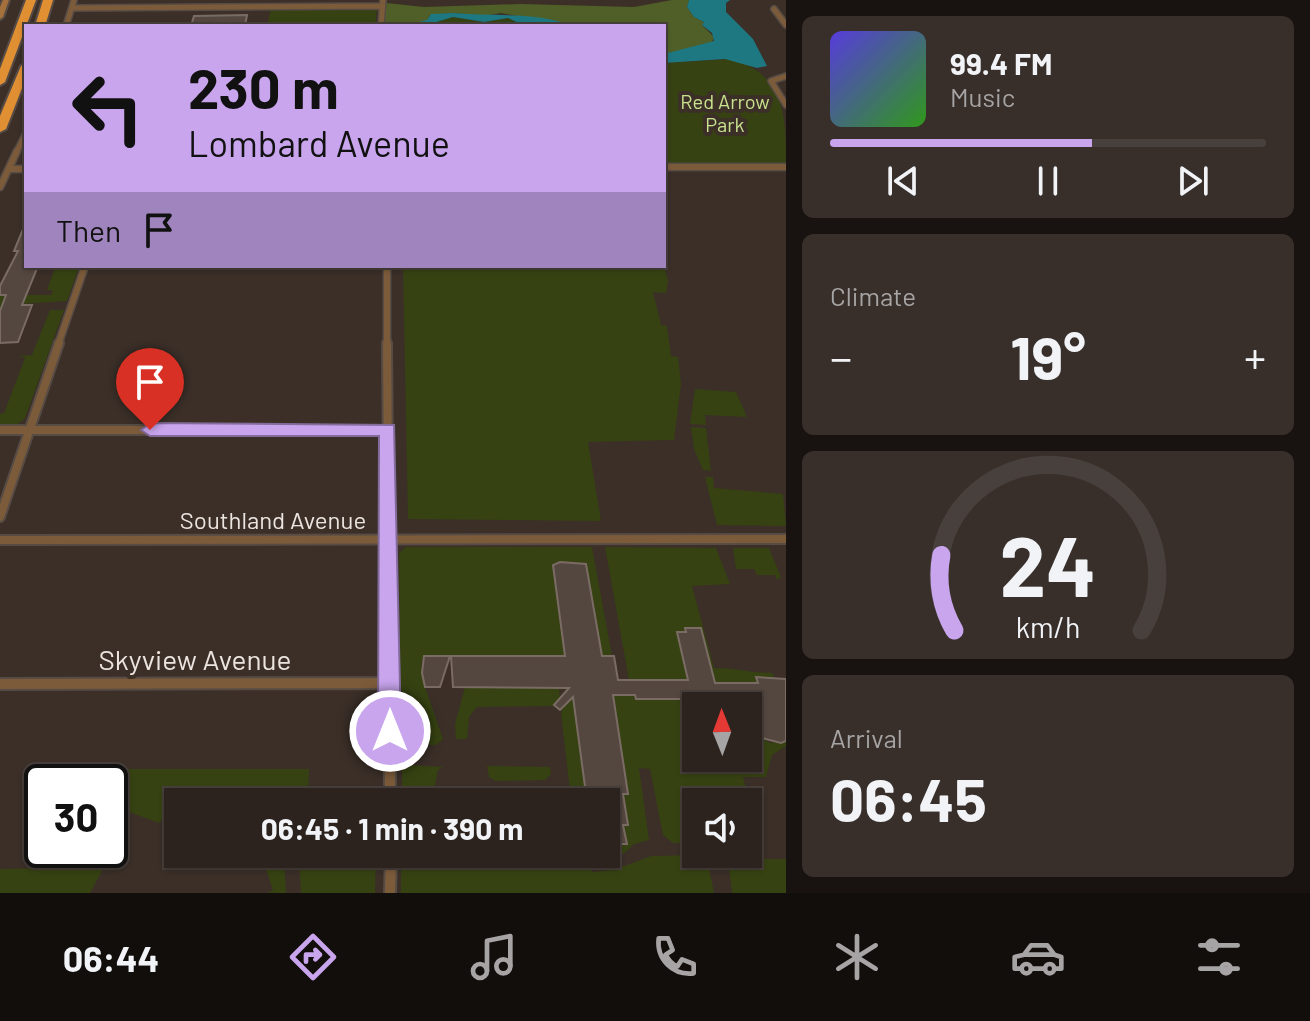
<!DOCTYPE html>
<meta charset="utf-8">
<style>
:root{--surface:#2c231e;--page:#382f2b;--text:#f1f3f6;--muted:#a6a4a4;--line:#48403c;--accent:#c9a5ee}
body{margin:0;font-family:Barlow,sans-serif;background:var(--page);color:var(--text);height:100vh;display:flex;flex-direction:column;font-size:30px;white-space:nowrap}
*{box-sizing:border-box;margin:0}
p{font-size:26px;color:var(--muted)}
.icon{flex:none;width:44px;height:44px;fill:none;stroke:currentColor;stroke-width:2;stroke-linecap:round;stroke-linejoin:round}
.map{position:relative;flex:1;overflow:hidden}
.details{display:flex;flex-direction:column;gap:16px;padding:16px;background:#181310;width:524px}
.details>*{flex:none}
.guide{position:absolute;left:24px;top:24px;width:642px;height:244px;border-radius:0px;box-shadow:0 2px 6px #0004,0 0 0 2px var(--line);background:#c9a5ee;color:#111;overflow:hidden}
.needle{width:52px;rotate:359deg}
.buttons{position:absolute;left:682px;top:692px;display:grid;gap:16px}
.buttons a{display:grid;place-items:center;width:80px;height:80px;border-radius:0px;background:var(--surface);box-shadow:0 2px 6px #0004,0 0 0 2px var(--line);font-size:40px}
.speed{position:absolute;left:24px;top:764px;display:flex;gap:16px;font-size:40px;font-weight:700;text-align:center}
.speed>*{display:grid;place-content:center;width:104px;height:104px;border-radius:50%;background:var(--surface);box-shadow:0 2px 6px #0004,0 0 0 2px var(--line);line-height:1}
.speed .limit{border:4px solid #111;border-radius:12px;background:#fff;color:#111}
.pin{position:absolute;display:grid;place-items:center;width:68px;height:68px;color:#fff;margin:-82px -34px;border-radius:50% 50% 50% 0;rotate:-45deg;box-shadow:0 0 8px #0007}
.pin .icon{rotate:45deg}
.me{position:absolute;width:88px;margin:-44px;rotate:0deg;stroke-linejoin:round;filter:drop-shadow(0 0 6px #0008)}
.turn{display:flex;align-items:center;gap:28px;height:168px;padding:0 32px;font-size:36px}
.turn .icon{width:104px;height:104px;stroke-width:2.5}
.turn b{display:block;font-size:56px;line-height:68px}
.then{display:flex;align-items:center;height:76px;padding:0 32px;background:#0003;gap:16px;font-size:30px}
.big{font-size:60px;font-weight:700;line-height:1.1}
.details .tile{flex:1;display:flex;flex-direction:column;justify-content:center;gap:12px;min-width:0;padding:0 28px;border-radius:12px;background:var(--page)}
.details .dial{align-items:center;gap:0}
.dial svg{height:208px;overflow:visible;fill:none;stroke:var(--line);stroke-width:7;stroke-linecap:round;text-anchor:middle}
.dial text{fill:var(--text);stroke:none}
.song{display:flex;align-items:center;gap:24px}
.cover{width:96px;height:96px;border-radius:12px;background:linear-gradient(135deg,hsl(250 70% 55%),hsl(110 70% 35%))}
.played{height:8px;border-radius:4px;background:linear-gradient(90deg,var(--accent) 60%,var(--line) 60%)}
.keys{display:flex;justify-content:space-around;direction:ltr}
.heat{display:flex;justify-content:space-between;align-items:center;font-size:44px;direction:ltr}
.trip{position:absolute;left:164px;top:788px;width:456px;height:80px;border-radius:0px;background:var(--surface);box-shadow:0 2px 6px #0004,0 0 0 2px var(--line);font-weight:700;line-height:80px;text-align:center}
.dock{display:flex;height:128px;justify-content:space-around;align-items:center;background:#120e0c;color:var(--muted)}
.dock .icon{width:56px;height:56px}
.dock .selected{color:var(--accent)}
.dock b{font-size:36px;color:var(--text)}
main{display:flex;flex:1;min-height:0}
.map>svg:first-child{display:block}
.green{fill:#364212}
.forest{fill:#505f27}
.water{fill:#1e7882}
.building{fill:#54473f;stroke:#7a6c64;stroke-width:2}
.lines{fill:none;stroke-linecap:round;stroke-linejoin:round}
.street-far3-casing{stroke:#574c45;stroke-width:8}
.street-far2-casing{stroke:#574c45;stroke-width:9}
.street-far1-casing{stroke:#574c45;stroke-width:12}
.street-casing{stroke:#574c45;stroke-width:14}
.secondary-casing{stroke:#574c45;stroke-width:4}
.highway-casing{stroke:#574c45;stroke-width:4}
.street-far3{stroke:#7c5b3a;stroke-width:5}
.street-far2{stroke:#7c5b3a;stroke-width:6}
.street-far1{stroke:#7c5b3a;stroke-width:8}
.street{stroke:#7c5b3a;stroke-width:10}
.secondary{fill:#a4703b;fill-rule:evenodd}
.highway{fill:#e08f33;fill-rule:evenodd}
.route{fill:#c9a5ee;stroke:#836b9b;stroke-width:2}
.labels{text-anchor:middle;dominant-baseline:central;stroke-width:8;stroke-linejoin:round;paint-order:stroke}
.far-park-label{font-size:20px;fill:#c9e28e;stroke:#3b2f28}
.street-label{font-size:24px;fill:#ece4df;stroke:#3b2f28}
.near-street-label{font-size:28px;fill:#ece4df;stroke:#3b2f28}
</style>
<main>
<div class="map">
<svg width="786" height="893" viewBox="0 0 786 893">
<rect width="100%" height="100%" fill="#3b2f28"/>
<path class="green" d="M373,8L377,10L375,26H267L271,9Z
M453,17L484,22L508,18L521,24L556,26H417Z
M732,59C786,76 786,115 786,167H664V63Z
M56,266L79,267L67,301L3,305L0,311V295H51L53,290H47Z
M403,266H664L668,281L666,293L653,292L661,325L667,326L671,356L678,357L681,384L674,440L588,442L601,521L408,519Z
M50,310H64L25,418L18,424L0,425V414L4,413L25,358L19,356L32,355Z
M695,389L736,392L747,417L705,415L706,425L690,424Z
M691,427L706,428L711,471L703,470L694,449Z
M705,477H713L714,488L783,494L786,526L717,525Z
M406,547H592L612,656H602L586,564L553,565L568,660L452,658L421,662L425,687L443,739L436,745L401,744L399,553Z
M605,547L716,548L730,584L692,586L714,668C735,668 752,673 773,673L774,677H757L758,683H715L700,628L677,633L688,680H629Z
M733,548H769L781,577L777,580L775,575H757L754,569H736Z
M565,685H571L578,736H581L579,742L586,794L570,791L561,713L566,701Z
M522,686L559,688L560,700L555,706L477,707L469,717L467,739H456L455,724L465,687Z
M606,695L693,699L695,705H702L696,706V758H715L717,762L748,758V706L722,704H756L757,709L751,715L758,737L771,743L786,741V746L772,755L766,777H743L760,842L748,843V802H696V843H673L663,835L650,769L639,768L649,840L634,844L621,856H595V860L589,861L592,872L614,870L651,856L701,855L707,858L714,893H401V854H606V844H626L623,825L628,824L623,794H628L615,736L620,735L614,698Z
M409,765L443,767L438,770L432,802H402V768Z
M487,766L550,767L551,774L545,780L496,781L489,777Z
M74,769H309L308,802H178V815L169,812L159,823L110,805V782H71Z
M110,845L115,847L90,893H0V869L50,868L54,850H110Z
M261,854H284L286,893H267L273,890Z
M299,854H376L375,893H301Z
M728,859H786V893H732Z"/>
<path class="forest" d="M672,0H689L687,7L694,17L704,22L702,25L714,37L711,45L664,54V26H573L501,13L483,16L454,13L430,15L425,24L381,26V6L386,3L424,7L520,4L634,7Z"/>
<path class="water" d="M689,0H730L726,3V12L753,39L767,66L757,68L725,59L664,63V54L714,41L712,33L702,25L704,22L694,17L687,7Z
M454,13C493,17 535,11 573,26L521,24L508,18L484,22L453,17L423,26H361L411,24L427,20L431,14Z"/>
<path class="building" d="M247,15L245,26H191L194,16Z
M26,222V266H38L22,305H32L18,342L0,343V311L6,295H0V286L18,251H14Z
M560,562L586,564L602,656H614L618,680H688L677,632H686L685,628H701L715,683H758L756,677L786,679V741L781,743L758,737L751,715L762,704L702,706L694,705L693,699H636L635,695H613L628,794H623L628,825H623L627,844H606V802H590L589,794H586L573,697L560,710L554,705L569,688L453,687L451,656H565L553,565Z
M424,656H450L440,687H425L422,673Z"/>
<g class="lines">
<defs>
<path id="street-far3" d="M72,8L381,6
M774,9L786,25
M66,26L74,0
M381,26L383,0
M786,76L771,81L786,105
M16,153L26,133"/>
<path id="street-far2" d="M664,167H786
M9,169H26
M0,187L17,151
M387,266V345
M58,345L85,266"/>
<path id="street-far1" d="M387,343L389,587
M0,430H388
M0,517L59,343
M0,540L786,539"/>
<path id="street" d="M389,585L390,802
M0,684L389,683
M390,893L391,854"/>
<path id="secondary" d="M3,0H9L3,17L0,19V7Z"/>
<path id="highway" d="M26,0H36L5,82L0,85V69Z
M43,0H53L45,26H35Z
M26,63V78L6,129L0,132V116L21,66Z"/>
</defs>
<use href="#street-far3" class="street-far3-casing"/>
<use href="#street-far2" class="street-far2-casing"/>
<use href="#street-far1" class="street-far1-casing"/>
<use href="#street" class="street-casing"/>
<use href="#secondary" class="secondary-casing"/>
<use href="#highway" class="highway-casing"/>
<use href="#street-far3" class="street-far3"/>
<use href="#street-far2" class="street-far2"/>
<use href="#street-far1" class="street-far1"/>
<use href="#street" class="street"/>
<use href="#secondary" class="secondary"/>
<use href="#highway" class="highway"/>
</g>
<path class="route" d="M150,423L394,425L401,731L398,738L390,741L381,738L378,731L379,436H150L141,430Z"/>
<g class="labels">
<g class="far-park-label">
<text x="725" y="101">Red Arrow<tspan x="725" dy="23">Park</tspan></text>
</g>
<g class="street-label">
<text x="273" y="519">Southland Avenue</text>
</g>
<g class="near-street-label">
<text x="195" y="659">Skyview Avenue</text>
</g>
</g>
</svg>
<div class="buttons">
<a><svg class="needle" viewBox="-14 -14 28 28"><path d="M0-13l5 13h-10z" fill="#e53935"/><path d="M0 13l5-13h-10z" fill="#a6a4a4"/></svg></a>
<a><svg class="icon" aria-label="sound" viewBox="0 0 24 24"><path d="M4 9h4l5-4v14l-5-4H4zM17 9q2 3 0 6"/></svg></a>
</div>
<div class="speed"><div class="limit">30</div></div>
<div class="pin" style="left:150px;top:430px;background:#d93025"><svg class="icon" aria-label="arrive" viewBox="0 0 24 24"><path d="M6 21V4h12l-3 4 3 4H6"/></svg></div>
<svg class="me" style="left:390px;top:731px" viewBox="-20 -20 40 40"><circle r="17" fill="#c9a5ee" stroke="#fff" stroke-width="3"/><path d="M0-11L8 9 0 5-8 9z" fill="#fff"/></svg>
<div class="trip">06:45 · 1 min · 390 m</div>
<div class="guide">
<div class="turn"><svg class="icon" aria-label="left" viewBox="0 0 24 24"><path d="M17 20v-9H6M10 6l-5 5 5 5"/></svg><div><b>230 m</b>Lombard Avenue</div></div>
<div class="then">Then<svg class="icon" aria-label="arrive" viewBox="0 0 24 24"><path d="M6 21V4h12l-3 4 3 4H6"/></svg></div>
</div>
</div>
<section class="details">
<div class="tile">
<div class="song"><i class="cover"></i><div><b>99.4 FM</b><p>Music</p></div></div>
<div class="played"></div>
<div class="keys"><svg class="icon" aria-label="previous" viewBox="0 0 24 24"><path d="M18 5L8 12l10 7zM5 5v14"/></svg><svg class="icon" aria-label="pause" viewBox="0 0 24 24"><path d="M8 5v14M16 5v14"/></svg><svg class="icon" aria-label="next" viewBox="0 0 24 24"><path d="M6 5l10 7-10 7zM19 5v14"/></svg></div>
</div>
<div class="tile"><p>Climate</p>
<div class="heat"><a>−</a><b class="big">19°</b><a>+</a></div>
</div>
<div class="tile dial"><svg viewBox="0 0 100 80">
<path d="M14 69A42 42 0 1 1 86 69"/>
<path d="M14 69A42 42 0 0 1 9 40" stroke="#c9a5ee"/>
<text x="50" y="56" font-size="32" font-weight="700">24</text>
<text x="50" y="72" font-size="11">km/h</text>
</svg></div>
<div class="tile"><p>Arrival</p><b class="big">06:45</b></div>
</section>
</main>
<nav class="dock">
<b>06:44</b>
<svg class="icon selected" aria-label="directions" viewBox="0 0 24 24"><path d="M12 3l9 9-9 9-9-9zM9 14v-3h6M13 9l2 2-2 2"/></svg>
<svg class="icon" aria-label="music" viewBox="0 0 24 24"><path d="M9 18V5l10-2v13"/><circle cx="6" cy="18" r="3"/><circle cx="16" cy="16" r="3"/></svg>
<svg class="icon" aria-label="phone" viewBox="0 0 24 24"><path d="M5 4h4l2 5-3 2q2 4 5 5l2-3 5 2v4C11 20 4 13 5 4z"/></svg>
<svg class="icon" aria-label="climate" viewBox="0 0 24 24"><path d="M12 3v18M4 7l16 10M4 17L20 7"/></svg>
<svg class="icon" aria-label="car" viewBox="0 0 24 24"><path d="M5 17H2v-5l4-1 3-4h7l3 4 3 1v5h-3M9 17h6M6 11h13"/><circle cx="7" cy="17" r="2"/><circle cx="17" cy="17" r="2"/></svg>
<svg class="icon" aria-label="filters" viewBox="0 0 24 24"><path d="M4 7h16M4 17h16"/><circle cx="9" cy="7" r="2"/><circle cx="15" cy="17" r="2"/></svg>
</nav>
